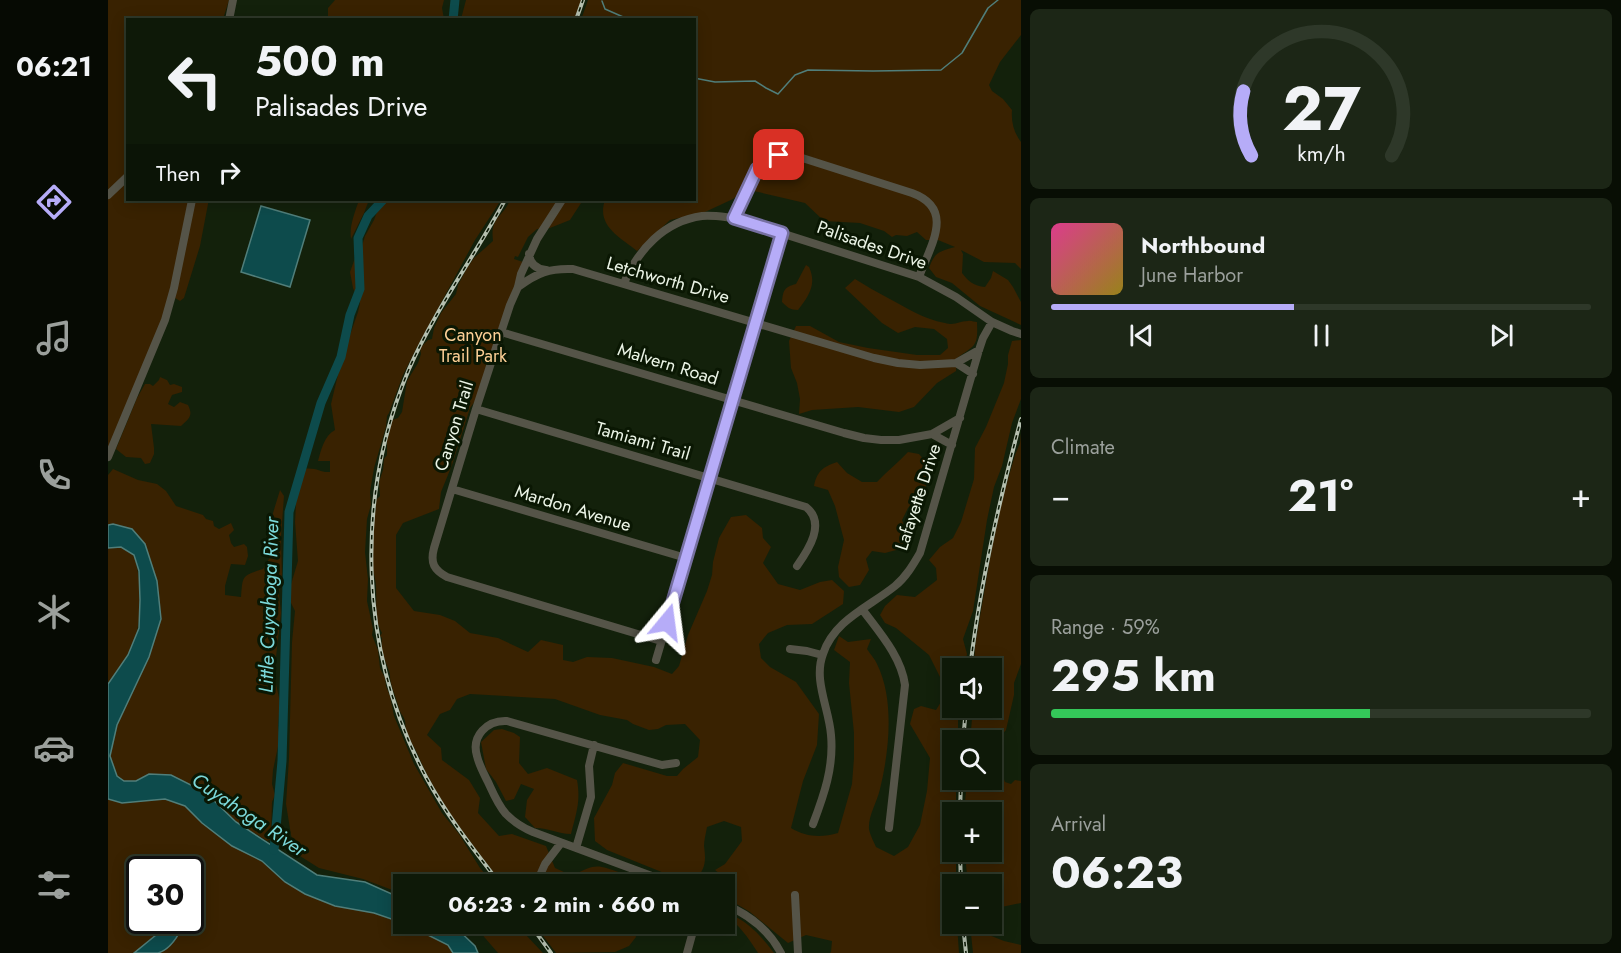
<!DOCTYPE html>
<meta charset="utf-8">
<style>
:root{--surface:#0e1908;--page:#1c2616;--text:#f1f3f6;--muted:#9ba09c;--line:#2e3829;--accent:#b6acf8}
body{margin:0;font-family:Jost,sans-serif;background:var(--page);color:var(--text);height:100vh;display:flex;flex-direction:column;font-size:22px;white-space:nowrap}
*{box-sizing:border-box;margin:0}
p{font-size:20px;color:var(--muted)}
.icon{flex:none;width:33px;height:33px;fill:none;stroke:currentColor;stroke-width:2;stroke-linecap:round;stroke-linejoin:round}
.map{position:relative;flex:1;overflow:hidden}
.side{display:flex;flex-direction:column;gap:9px;padding:9px;background:#080e04;width:600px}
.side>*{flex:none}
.banner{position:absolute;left:18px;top:18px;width:570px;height:183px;border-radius:0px;box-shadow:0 3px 15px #0003,0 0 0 2px var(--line);background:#0e1908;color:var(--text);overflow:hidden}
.tools{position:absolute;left:834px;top:658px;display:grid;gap:12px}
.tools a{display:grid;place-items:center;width:60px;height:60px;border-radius:0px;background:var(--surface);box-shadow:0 3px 15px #0003,0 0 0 2px var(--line);font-size:30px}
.speed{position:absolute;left:18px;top:856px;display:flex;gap:12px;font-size:30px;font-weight:700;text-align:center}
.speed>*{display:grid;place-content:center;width:78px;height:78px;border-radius:50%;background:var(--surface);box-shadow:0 3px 15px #0003,0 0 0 2px var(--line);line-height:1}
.speed .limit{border:3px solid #111;border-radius:9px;background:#fff;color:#111}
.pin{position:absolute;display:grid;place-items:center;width:51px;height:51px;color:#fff;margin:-26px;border-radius:12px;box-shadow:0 3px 9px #0006}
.me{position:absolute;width:66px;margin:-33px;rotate:16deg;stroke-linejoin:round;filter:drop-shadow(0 0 4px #0008)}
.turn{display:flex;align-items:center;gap:21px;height:126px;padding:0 30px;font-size:27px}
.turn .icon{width:78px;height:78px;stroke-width:2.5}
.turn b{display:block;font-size:42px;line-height:51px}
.then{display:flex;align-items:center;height:57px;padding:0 30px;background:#0003;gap:12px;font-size:22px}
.big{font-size:45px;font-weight:700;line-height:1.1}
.side .card{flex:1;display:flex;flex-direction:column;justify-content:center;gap:9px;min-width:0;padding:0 21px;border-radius:9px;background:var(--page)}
.side .dial{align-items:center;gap:0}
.dial svg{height:156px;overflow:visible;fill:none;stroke:var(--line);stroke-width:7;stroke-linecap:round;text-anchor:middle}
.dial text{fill:var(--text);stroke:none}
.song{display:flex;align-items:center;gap:18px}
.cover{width:72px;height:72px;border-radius:9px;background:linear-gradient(135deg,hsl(330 70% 55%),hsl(50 70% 35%))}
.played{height:6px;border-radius:3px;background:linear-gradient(90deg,var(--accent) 45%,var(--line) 45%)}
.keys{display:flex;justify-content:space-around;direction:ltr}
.heat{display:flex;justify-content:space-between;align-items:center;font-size:33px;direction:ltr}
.charge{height:9px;border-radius:4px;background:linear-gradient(90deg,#34c759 59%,var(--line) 0)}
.trip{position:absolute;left:285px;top:874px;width:342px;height:60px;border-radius:0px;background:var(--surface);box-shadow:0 3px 15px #0003,0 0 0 2px var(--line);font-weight:700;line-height:60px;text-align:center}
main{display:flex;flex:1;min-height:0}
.dock{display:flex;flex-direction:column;width:108px;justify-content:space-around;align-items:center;background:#060a03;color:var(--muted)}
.dock .icon{width:42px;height:42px}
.dock .on{color:var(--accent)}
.dock b{font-size:27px;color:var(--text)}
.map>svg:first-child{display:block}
.green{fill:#392201;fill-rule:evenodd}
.water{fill:#0d4b4c;stroke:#507e7a;stroke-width:1.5}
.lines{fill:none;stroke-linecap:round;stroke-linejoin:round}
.stream{stroke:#507e7a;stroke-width:1.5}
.river{stroke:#0d4b4c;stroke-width:9}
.minor{stroke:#555448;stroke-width:8}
.rail-casing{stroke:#b5bfaf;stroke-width:4}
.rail{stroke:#0a1703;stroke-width:1.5;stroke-dasharray:4.5;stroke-linecap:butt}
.route-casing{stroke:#7670a1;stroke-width:15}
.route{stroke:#b6acf8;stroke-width:10}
.labels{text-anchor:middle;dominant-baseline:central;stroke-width:6;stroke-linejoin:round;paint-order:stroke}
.street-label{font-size:18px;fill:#ebf4e6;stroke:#0a1703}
.park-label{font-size:18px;fill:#fdcf96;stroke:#0a1703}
.water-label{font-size:20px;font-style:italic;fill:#7bd8d9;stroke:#0a1703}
</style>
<main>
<nav class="dock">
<b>06:21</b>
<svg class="icon on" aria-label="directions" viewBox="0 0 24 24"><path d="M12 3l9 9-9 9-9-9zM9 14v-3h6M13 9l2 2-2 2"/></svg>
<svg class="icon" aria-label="music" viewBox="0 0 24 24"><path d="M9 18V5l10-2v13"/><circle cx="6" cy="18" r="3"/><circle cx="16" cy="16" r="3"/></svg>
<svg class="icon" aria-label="phone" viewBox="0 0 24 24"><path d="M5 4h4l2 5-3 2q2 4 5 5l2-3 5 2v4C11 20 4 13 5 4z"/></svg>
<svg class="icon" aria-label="climate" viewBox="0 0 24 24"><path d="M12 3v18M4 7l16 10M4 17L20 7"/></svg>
<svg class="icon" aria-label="car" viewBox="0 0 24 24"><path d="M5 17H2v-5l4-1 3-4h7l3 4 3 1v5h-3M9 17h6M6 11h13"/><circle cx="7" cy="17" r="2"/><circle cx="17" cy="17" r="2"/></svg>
<svg class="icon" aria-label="filters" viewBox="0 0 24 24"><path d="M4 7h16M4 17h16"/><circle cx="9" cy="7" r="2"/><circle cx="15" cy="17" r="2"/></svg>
</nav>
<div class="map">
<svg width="913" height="953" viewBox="0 0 913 953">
<rect width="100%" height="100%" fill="#13210b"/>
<path class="green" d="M0,0H121L115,19L20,20V200H100V204L92,246L76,298L72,301L67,298L66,290L0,457Z
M227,0H336L334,8L336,19H220V8Z
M358,0H474L467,19H353Z
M480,0H913V35L892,62L881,85L884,91L895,99L904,110C903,122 906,133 913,142V269L907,263L876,262L853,250L855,254L854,273C860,281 866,286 877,287L883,278L885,271L900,280L905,287L913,302V325L872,306L844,283L828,277L821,268C827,252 830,252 847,247L830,240H818L809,232L799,236L788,235L784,237L776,231L752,223L716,221L697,203L646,191L631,194L625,199L597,212L562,220L529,251C512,237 488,226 497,200H586V20H473Z
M251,200H261L256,213L243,239C241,226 247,212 251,200Z
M277,200H393L367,240L308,349L295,375L281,413L279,416L278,427L266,468L262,492L263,505L259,519L257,552L260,579L259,601L265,629L264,635L270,650L272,668L277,678L278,686L282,696L286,716L306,764L334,813L351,834L372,868L387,885H296L295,894L255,879L211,868L192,856L187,850L183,835L178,804L181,758L184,642L187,611L183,603L181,591L190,561L187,522L188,503L191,484L196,469C209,467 212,473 222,472V461H210C213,450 216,436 227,430L223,404L234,358L250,312L252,303L245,288L242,272L247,258L253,249L257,236L266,220L270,209Z
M402,200H475L462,220L442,228L429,229L420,237L410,257L407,256L406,259L415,262L368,400L362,408L344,465L333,492L331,509L295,523L288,535V588L306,611L332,615L347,621L362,633L390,638L420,652L433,640L455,645V660L465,662L479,657L504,658L546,667L564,674L571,666L580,635L599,591L604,575L605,562L611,538L623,517L638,515L654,528L655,538L663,547L655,563L670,584L692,590L712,582L724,580L736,591L735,604L704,624L679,625L660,633L651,644L653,658L662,667L688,682L711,714L709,745L695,781L683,828C698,837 713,838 730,833L744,784L746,758V733L741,683L742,662L726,650L731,636L740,642L763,639L759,649C762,654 767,659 769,664C787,700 781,752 772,789C769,802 760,816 761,829C762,835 766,842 768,847L786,856L800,847L812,825L819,791L822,758L802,724L806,709L813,706L828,710L841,689L834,681L821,655L788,628L777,623L772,615L777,606L789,595L807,597L829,580L828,568L821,560L832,547L845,538L853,522L866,479L867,448L878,427L896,383L900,364V355L904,341L913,340V399L904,423L894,466L886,487L879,520L865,611L855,639L859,654L856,669H844V708H850V741H844V780H848V813H844V852H848V885H844V924H849L851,953H722L723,952L724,941L698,935L680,943L642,912L620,899L626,889V885L607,870L617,864L634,841L633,827L616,821L599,827C598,833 596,840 596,846C598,861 598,869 586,881L571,879L499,850L487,841L486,818L504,785L507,773L515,763L559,776H569L575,769L590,757L592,740L577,724L558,725L550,729L541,730L525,724L519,720L492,715L447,699L362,694L349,699L342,710L332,714L319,735L333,748L334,760L361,780L372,798L370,813L391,836L404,834L438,846L447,868L465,876C487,863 490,865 513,873L516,885H395C364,843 330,803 310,755C307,748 302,741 299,734C297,730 298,726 297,721C296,716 292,713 291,709C289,700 285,692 283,683C282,680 282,677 282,674C278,662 272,651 274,638L272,636L274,633C266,619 269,604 268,588C268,581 266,575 265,569C264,555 265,541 265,527C265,517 269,510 268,500L272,496L271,482L275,470L276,459L279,455V437L284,420L290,418L294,412L299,381L310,363L313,354L312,348L320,340L324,339L326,328L333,313L348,294L350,285L359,268L366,258L385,241C382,216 394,219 402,200Z
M698,265L701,267C709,284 701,296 690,310C682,310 679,307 674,302C675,291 676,287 688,284Z
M747,279C758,286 769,292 780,298C799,308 815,319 837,323C848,326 850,321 860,321C863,320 866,322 869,322C870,346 868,345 849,358L848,371L829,383L806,407L791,412L750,407L704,410L691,414L692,399L689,383L683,368L681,341L688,326H702L731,342L760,348L809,355H832L840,348L839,339L826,329L807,327L790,333L774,323L737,288Z
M52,377L59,380L62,385L66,384L74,387V392L64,395L60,404L66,407L72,402L80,405C85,415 82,418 73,426L43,424L46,448V454L42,463L37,464L33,458L18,457L8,449L29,398L37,384H42L45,386L51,380Z
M913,433V664L906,683V695L898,730L891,738L880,739V741H862L865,708H884V669H866L867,646L882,558L893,503L907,455L912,443Z
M800,452L811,454L817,461L821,470L817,490L800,508L794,520C799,533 800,537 792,549L777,553L764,551L758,559L761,570L752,585L741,587L731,577L730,567L736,540L727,506L720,490L706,486C709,471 715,467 729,462L739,473L754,482H769C779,471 790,463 800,452Z
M5,469L30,480L49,484L58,491L68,506L95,515L98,519L105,521L106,526L111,529L123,523L126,530L121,535L123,543L126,547L136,544L139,547L140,556L137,565L123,564L117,586V595L133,597C135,576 133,576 155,569L164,554L162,539L165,513L172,490L176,496L173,537L174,574L171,594L173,613L166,675L172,702L170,726L172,737L165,770L164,784L167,795L164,802L163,839L159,841L128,822L97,792L63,775L41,774L28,781H16L9,776L2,756L9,725L24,691L49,581L0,525V475Z
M13,547L26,555C35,587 36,627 19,657C13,666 6,675 0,684V548Z
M394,729L406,733L412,737L411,763L420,774L439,768L469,780C473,801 468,814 463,834C449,834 442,828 427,828L417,817L419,800L426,789L413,784L406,799L398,801L388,782L378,769L373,742L386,730Z
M884,765L893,771L897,782L903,784L907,780L913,781V903L884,909V885H860L857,854V852H884V813H856L859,780H884Z
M0,799L14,803L58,799L77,806L94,823L124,846L154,861L177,882L302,925L340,945L345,953H0ZM32,870H82V921H32Z
M617,914C635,915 656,939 666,953H650C640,937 631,925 617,914Z
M365,924H414L418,935L435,953H390Z
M426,924H514L515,932L525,929L528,937L521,946L507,952L448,953Z
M862,924H878L881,935L896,941L913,945V953H865Z"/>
<path class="water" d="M153,206L202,220L182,287L133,272Z
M5,524L24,529L37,544L49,581L53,619L41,657L9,725L2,756L9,776L16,781H28L41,774L63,775L97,792L128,822L209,875L257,882L295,899V923L266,913L227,906L197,894L177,882L154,861L124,846L94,823L77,806L57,799L14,803L0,799V684L20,655L31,628L32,600L31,571L26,555L13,547L0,548V525Z
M57,921H77C72,933 64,949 50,953C43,953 33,953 26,953L48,935Z
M298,924H344L367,946L370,953H345L340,945Z"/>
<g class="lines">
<path class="stream" d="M494,1L497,9L522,20
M586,78L607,82L647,81L658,88L670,94L687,75L700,70L765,71L833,70L854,53L880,8L890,0"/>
<path class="river" d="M345,20L347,0
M166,850L174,761L181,512L213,403L233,357L242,315L252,289L250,238L260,216L275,200"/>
<path class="minor" d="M121,20L125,0
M0,195L20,176
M454,200L429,239L413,274L410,287L402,305L368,409L326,548C322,563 326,570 339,577L553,641
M626,218C630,209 635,200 639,191C651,166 656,150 688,156L804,193C848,209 822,246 811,277
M421,254C422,264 428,269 438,270
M516,283C530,250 556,221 594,216C605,215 616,217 626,218L811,277L848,297L884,322L904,331L913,334
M410,287C429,273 441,268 465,269L766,358L790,363L812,365L848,363L865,374
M393,332L736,433L756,438L773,440H791L824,434L844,445
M848,363L871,350
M368,409L698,507C718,523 701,549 689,566
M824,434L852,418
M0,457L57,320L66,288L84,200
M344,489L578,558
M754,609C771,632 793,656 797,685L781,828
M682,649L699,651L714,655
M548,660L674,233
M568,763L554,765L399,721C379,720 363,736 369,756C371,765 376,774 380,782C385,793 390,805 398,814C406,822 415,828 425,832L568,885
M705,824C716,795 726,767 723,735C721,708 705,680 715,654C726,620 761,607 787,586C798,577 805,565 812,553L871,350L875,338L884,322
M468,848L483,797L481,766L486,745
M433,873L437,864L453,843
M687,895L690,953
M616,904C640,914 661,930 673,953
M579,953L587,924"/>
<defs>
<path id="rail" d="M468,20L475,0
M862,669C872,584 891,501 913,419
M855,741L858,708
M852,813L853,780
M852,852L853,885
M393,885C366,850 339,816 318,777C251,652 246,499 301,369C327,310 366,257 397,200
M422,924L443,953
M855,924L858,953"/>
</defs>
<use href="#rail" class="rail-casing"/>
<use href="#rail" class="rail"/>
</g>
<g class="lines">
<defs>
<path id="route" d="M559,622L674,233L626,218L649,169L660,159L671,155"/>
</defs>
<use href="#route" class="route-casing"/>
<use href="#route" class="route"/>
</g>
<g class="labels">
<g class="street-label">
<text transform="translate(764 245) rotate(19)">Palisades Drive</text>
<text transform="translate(560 280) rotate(16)">Letchworth Drive</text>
<text transform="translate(560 364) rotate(17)">Malvern Road</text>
<text transform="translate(346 426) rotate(-73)">Canyon Trail</text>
<text transform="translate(535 441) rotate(16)">Tamiami Trail</text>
<text transform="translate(810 497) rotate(-72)">Lafayette Drive</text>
<text transform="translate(465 508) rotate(17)">Mardon Avenue</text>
</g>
<g class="park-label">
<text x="365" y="335">Canyon<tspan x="365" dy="21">Trail Park</tspan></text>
</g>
<g class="water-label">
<text transform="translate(161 605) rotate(-88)">Little Cuyahoga River</text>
<text transform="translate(141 815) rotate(34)">Cuyahoga River</text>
</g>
</g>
</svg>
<div class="tools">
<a><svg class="icon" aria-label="sound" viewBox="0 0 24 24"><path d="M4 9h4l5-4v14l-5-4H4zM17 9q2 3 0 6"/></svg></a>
<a><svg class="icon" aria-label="search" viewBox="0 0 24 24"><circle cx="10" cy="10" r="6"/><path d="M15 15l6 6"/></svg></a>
<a>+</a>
<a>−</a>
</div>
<div class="speed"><div class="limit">30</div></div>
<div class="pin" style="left:671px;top:155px;background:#d93025"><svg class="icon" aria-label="arrive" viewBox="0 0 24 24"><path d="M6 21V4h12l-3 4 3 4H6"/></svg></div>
<svg class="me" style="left:559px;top:622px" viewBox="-20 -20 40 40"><path d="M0-17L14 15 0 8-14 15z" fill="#b6acf8" stroke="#fff" stroke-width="4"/></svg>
<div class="trip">06:23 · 2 min · 660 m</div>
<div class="banner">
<div class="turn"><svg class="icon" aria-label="left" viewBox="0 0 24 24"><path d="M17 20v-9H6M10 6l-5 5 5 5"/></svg><div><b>500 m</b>Palisades Drive</div></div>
<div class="then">Then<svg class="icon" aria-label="right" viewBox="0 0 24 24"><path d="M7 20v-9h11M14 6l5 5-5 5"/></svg></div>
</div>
</div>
<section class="side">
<div class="card dial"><svg viewBox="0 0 100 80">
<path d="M14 69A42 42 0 1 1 86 69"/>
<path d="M14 69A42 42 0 0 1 10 36" stroke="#b6acf8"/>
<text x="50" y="56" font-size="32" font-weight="700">27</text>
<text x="50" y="72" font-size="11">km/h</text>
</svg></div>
<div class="card">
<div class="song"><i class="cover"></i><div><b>Northbound</b><p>June Harbor</p></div></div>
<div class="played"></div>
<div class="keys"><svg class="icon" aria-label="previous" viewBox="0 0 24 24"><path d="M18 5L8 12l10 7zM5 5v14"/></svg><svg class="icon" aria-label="pause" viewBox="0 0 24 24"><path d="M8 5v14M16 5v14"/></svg><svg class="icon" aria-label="next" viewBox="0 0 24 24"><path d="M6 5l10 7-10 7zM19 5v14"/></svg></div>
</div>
<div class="card"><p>Climate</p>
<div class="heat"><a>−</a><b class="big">21°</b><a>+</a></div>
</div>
<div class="card"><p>Range · 59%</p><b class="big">295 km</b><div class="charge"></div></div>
<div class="card"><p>Arrival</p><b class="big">06:23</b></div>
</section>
</main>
